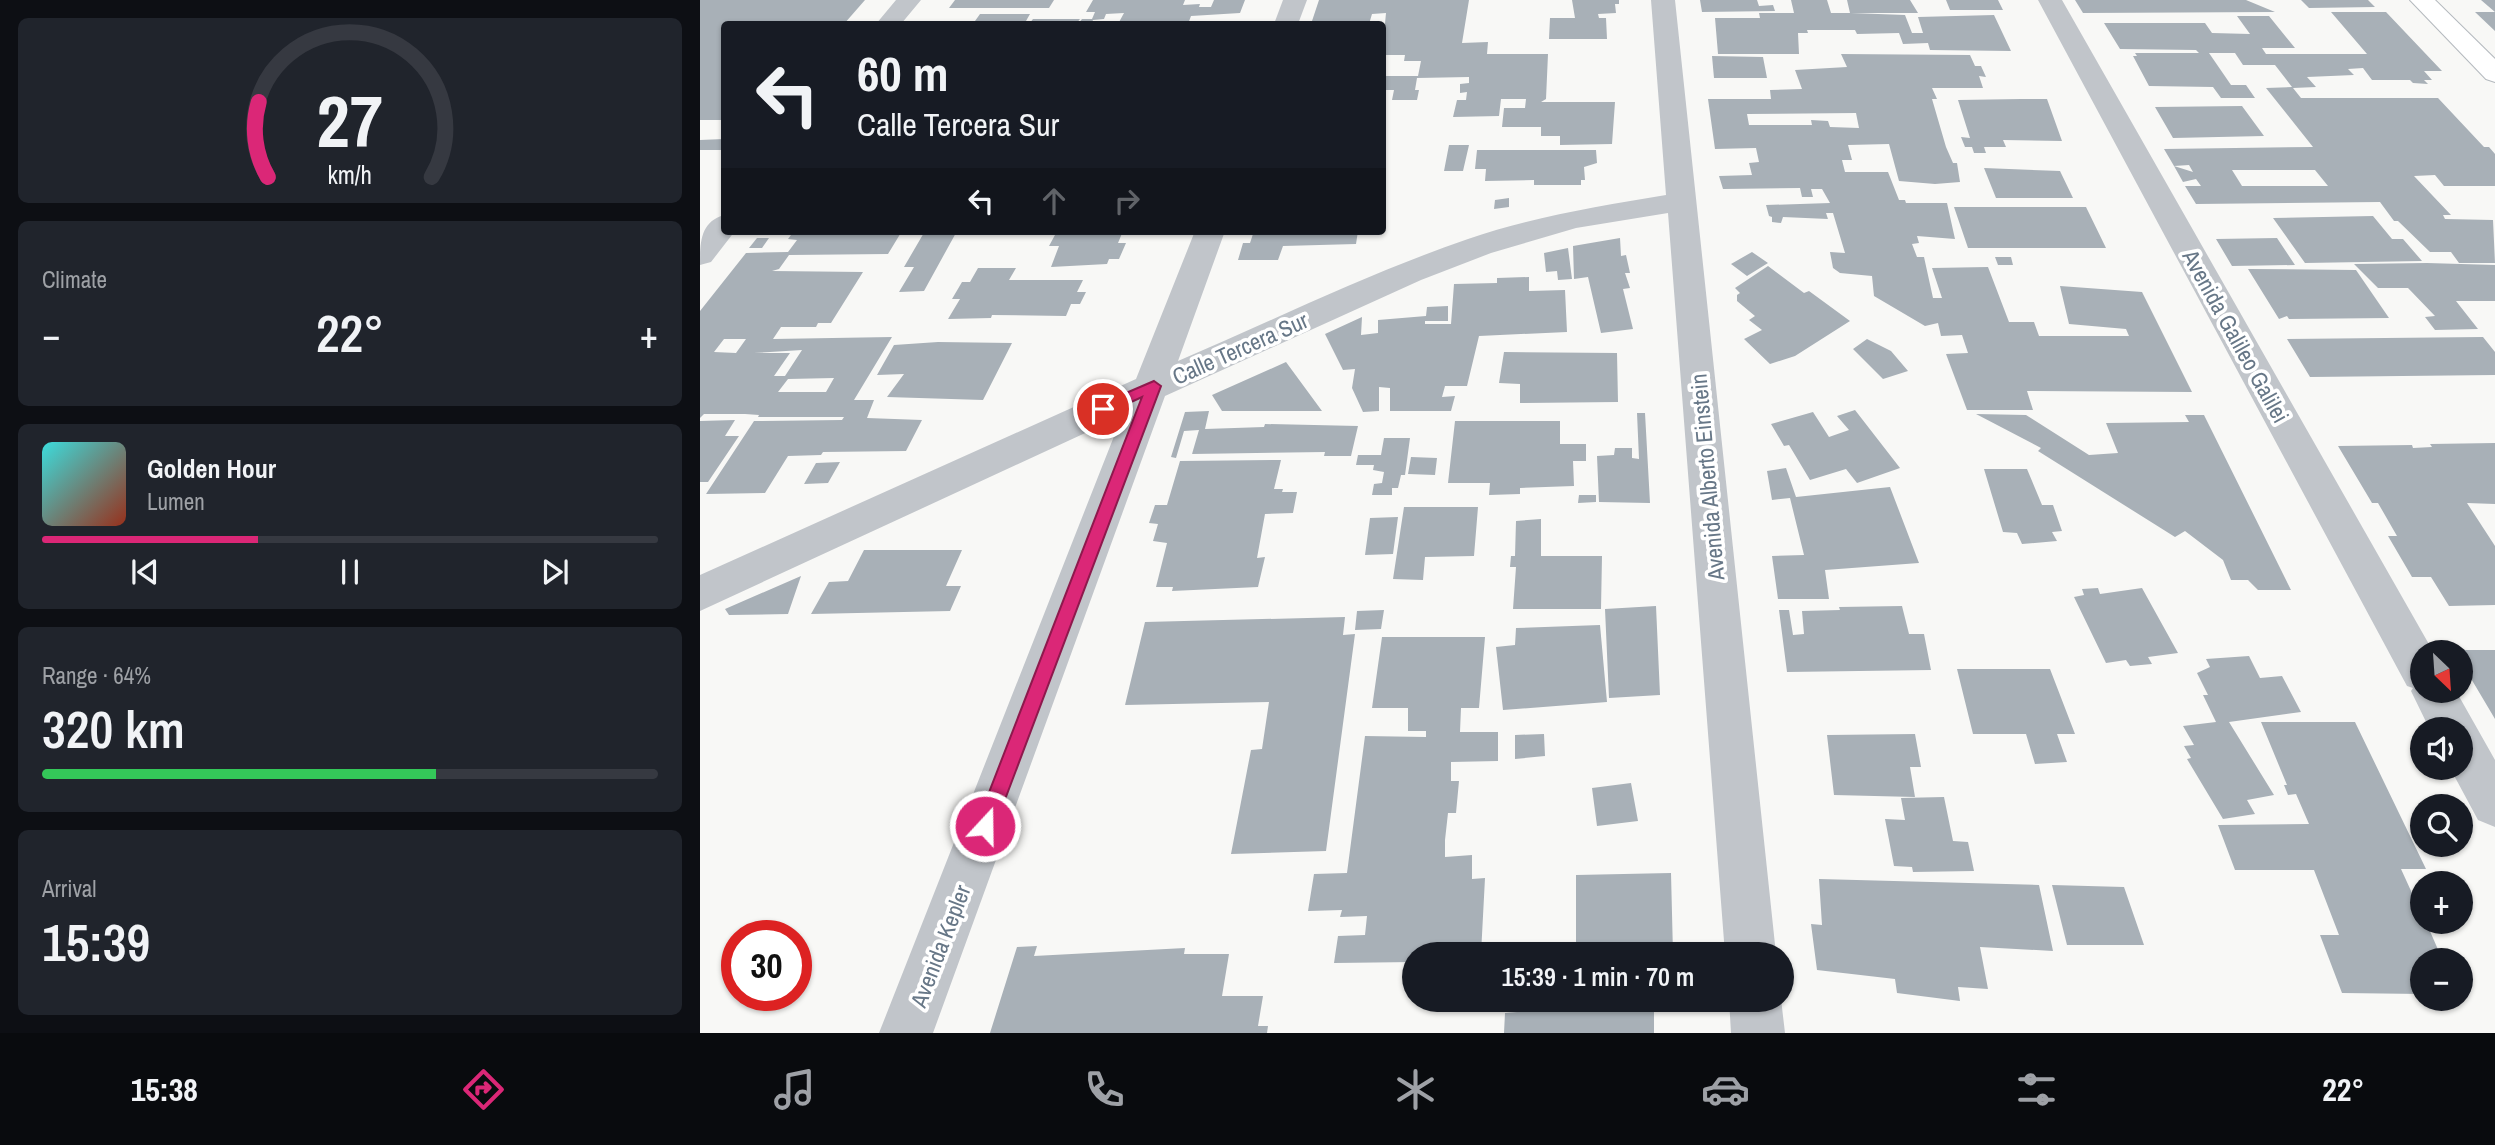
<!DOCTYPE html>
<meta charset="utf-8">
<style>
:root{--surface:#171b24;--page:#20242c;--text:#f1f3f6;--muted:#9ea1a6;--line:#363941;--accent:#db2777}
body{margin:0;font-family:"Archivo Narrow",sans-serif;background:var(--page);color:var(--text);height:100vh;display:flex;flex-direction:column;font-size:26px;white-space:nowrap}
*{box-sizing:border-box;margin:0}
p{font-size:23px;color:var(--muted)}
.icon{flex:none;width:38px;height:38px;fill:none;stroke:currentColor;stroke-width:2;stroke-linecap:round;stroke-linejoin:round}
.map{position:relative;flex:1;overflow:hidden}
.sheet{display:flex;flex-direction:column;gap:18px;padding:18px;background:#0d0f14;width:700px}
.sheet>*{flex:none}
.top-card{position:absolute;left:21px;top:21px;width:665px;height:214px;border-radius:7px;box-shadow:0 2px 5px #0004;background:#171b24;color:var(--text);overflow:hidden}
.needle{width:46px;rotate:155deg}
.buttons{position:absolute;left:1710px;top:640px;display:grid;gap:14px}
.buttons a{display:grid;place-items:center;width:63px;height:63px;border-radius:50%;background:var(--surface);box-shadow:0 2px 5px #0004;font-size:35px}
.speed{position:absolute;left:21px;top:920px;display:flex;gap:14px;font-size:35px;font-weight:700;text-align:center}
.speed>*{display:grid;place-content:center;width:91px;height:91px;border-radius:50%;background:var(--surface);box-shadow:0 2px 5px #0004;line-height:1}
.speed .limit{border:10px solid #d22;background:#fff;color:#111}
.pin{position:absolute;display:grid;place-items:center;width:60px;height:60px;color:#fff;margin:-30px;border:4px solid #fff;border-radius:50%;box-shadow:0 2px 7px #0007}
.me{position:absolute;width:77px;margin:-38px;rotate:21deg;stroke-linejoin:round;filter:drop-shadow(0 0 5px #0008)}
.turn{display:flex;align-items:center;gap:24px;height:147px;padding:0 21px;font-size:32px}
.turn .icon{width:91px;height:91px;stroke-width:2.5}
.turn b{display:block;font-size:49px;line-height:60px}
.lanes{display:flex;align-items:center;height:66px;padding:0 21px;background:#0003;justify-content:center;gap:35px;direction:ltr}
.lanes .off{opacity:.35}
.big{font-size:52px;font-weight:600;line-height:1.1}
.sheet .tile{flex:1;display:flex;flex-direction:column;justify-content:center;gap:10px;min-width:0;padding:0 24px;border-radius:10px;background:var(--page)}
.sheet .dial{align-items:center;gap:0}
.dial svg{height:182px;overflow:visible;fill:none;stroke:var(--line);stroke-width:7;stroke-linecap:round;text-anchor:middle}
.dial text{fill:var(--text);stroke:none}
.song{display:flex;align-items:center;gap:21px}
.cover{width:84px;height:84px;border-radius:10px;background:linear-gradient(135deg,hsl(180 70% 55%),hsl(10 70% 35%))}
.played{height:7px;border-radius:4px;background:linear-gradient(90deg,var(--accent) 35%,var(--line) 35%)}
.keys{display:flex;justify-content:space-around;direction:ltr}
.heat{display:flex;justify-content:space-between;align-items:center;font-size:38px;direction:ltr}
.charge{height:10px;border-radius:5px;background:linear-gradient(90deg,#34c759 64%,var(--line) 0)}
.trip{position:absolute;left:702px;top:942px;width:392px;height:70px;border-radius:35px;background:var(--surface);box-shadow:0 2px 5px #0004;font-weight:600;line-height:70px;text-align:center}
.menu{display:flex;height:112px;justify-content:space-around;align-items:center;background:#090b0e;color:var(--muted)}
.menu .icon{width:49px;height:49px}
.menu .selected{color:var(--accent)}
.menu b{font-size:32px;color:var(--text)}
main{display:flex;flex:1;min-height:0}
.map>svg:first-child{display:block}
.building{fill:#a8b0b7;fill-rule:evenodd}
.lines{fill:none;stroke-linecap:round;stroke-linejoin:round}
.secondary-casing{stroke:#b4b9be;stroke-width:2}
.minor{fill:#c1c5ca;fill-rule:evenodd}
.secondary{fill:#fff;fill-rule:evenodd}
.route{fill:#db2777;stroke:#8e194d;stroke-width:2}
.labels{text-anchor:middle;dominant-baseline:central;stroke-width:7;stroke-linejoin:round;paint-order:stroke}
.street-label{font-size:23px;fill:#677787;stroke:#fff}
</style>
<main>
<section class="sheet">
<div class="tile dial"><svg viewBox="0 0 100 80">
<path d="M14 69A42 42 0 1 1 86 69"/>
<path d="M14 69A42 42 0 0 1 10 36" stroke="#db2777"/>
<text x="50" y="56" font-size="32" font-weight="700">27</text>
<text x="50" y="72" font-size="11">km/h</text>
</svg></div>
<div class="tile"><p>Climate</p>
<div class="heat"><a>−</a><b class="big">22°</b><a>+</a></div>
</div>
<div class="tile">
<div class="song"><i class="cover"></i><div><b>Golden Hour</b><p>Lumen</p></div></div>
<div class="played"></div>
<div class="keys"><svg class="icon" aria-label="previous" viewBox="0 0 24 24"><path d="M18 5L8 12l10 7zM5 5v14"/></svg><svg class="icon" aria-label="pause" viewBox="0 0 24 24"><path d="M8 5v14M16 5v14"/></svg><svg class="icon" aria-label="next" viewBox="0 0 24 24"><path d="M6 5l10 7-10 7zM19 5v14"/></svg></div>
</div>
<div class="tile"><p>Range · 64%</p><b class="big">320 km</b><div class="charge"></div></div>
<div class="tile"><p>Arrival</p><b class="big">15:39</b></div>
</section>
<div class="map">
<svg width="1795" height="1033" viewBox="0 0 1795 1033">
<rect width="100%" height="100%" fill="#f8f8f6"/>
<path class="building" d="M0,0H165L144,24H24V120H0Z
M255,0H354L349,8H249Z
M393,0H485L483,5L500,4L499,7H511L514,0H545L540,13L491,16L488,24H418L424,13L406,14L404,19L393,20L391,24H378L382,19H392L395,12H386Z
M619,0H769L762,43L788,42L787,54H848L846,99L841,102H915L912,144L860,145V136H841V127H802L804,108H825L826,99H801L799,116L753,117L757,100H766L767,92L760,93V84L769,83V77L717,78L715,90H719L717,100H692L694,90H686L682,96V76H718L721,61H704L705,55H682L686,13L672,14L669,24H611Z
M872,0H919V4H915L916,13L898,14L899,18H906L907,39H849L850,18H875Z
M1000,0H1057L1059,6L1073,5L1075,11L1002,12Z
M1091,0H1127L1131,13H1150L1147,0H1210L1218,13H1151L1205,15L1212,33H1223L1218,17L1294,15L1311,51L1230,50L1228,43L1203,44L1199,33L1157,34L1155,30H1107L1108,33H1098L1099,54H1018L1015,18H1060L1059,13H1094Z
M1246,0H1298L1303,10H1250Z
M1375,0H1546L1575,12L1383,13Z
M1601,0H1668L1675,7L1609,8Z
M1781,0H1795V31L1775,12H1795Z
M1631,12H1686L1742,71H1724L1732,80H1724L1728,84L1713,83L1710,80H1672L1663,68L1648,69L1654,75L1607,77L1616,87L1593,88L1601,98H1738L1784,147H1789L1795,154V186H1744L1735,175L1714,176L1751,215H1743L1745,219L1793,220L1795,263H1759L1751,252H1730L1698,221H1694L1680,202L1496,204L1485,186H1501L1496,179L1483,182L1474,166L1493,172L1489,165L1474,166L1464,149L1613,147L1566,88L1592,87L1575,65H1543L1535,53H1509L1531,85H1546L1555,98H1521L1513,87L1449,86L1433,56H1437L1435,53H1499L1496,50L1420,49L1404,23H1505L1512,33L1550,34L1537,16H1569L1595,48H1562L1566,54H1667ZM1532,170H1615L1628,186H1542Z
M280,14H330L326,21H314L312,24H263L275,21Z
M333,19H380L376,24H329Z
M1141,54L1270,55L1275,66H1281L1286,77L1279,76L1283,88H1232L1237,99H1232L1246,147L1253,163H1257L1260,182L1235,184L1199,181L1189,144L1148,145L1152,160H1142L1145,172H1188L1199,200H1205L1206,203H1247L1255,239L1217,236L1219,243L1212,244L1217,257H1224L1233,298H1242L1232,268L1288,267L1309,322H1334L1339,336H1429L1426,329L1369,324L1360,286L1442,292L1492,392L1327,391L1333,410H1267L1246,354L1268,353L1262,335L1241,336L1238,323L1225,326L1174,296L1172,276L1140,273L1133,268L1130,252L1145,253L1133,213H1126L1128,219L1083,217L1081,223L1072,222V217L1069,216L1066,205L1130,203L1122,189H1111L1113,197H1102L1100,188L1023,189L1019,176L1052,175L1049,163L1059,162L1056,148L1015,149L1008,99H1071L1070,90L1102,89L1095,70L1147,67ZM1156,113L1159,128L1130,127L1128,121L1111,120L1112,125H1049L1047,114Z
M1012,56L1063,57L1067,78H1014Z
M1321,99H1347L1362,141L1303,140L1306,147H1284L1286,153H1274L1272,147H1265L1261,137L1270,138L1258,100Z
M1542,106L1564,136L1473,138L1455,107Z
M24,139V150H0V140Z
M749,145H769L763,171H744Z
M777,150H896L897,163L884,167L885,180H881V185H834V180L785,181L786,169H775Z
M1284,168L1360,171L1373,198H1296Z
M809,198V207L794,209L795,200Z
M1254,207H1386L1406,248H1268Z
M1673,216L1692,239H1703L1722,261L1605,263L1573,218Z
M94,231H202L188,254L89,255L79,269L72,271L163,272L131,323H118L116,327H81L73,339L192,337L154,400H174L167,418L222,420L206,451L123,452L121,455L88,456L65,493L6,494L54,421L142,420L144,417H58L59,415L45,414H4L0,418V311L46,253L88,252L97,240L88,239ZM24,339H46L36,353L14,352ZM102,350L85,376H74L90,353H54ZM134,378L126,392H78L88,379Z
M225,231H257L224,291L199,292L214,267H204Z
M366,231H423L418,243H426L419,259H409L407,264L351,267L359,246H349L355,235H364Z
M554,231H658L656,244L583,246L578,260H538L543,243H550Z
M57,238H69L62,248H49Z
M920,238L921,256L926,255L930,273H925L930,288L923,289L933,329L901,333L888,277L874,279L873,246Z
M1577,238L1595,265L1532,266L1516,239Z
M868,248L872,279L858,280L857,271L846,272L844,253Z
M1052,252L1068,263L1047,276L1031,264Z
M1295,257H1311L1313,265H1298Z
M1727,263L1795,265V301H1756L1778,329L1735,330L1725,317L1735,316L1708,288H1678L1654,264Z
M1068,266L1104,293L1109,291L1150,321L1095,356L1070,364L1044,339L1062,330L1049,320L1055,316L1037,301V295L1040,293L1035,288Z
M278,268H316L309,280H383L377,292H386L380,304H371L366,316L292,315L291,318L248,319L260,299H252L262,282H270Z
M1548,269L1656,270L1689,318L1589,319L1587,316L1579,319Z
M829,277V291L865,290L867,332L779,336L767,386H745L742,397L755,396L751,411H690V388L679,387V411L663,412L652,388L655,369L643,370L625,334L662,317L661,335L678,333V320L726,316L727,307L748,306V321H725V324H751L754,284L797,283V278Z
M1783,337L1795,352V375L1610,377L1587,339Z
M1167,339L1191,351L1208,371L1183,379L1153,349Z
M238,342L312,343L283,400L187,397L204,374L177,375L194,345Z
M804,352L917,353L918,402L820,403V384L799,383Z
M586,362L622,411H522L512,395Z
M1155,410L1200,468L1157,483L1146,469L1110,480L1089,445L1084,446L1071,424L1113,412L1129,437L1149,430L1137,416Z
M509,411L505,429L564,427L565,424L658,426L651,456H624L625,452L492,454L499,430L484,431L476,458L471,457L485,412Z
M937,413H945L950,503L899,502L897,456L914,455L915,448H932V458L939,459Z
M1276,414L1326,415L1389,455L1418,453L1406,423L1489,422L1485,415H1504L1591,590H1558L1548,580H1531L1523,560L1485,531L1475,537L1338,451L1341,448Z
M35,420L25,436H39L8,482H0V421Z
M755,421H860V444H886V461H873L874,486L820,488V494L789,495L790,483H748Z
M684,438H710L705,475H701L698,488H692V495H672L674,484L682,483L684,472L673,470L674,465H656L658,455H681Z
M1795,443V504L1767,503L1795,546V605L1749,606L1731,577H1712L1688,536H1697L1678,503H1672L1638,446L1712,445L1713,448L1732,447L1730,444Z
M711,457L737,458L735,475L708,474Z
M581,460L574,489H583L582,492H597L593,513L565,514L557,558L565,557L558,587L472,591L473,587H456L467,543L453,541L458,524L449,523L455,505H467L480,461Z
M140,462L128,483L104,484L116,463Z
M1086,468L1096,497L1190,487L1219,563L1125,570L1129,599H1078L1072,556L1104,555L1090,498L1072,500L1067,471Z
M1284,469H1327L1342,505H1353L1362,531L1352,532L1357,541L1322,544L1317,533L1303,532Z
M879,495H896V502L878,503Z
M704,507H778L774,556L725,557L723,580L693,579Z
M698,517L693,554L665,555L670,518Z
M841,519V556H902L901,609H813L816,567H810L811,556H815L816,521Z
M164,550H262L246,586H261L250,611L111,614L129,582L148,581Z
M101,576L88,614L29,615L25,609Z
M1398,588L1400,594L1442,588L1478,653L1448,657L1452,664L1430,666L1426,660L1406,663L1374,597L1384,595L1382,589Z
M956,606L960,695L909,698L905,609Z
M1202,606L1209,634H1224L1231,670L1087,672L1079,610H1089L1093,635L1104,634L1102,611L1140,610L1139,607Z
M684,610L681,629L655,630L657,611Z
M645,617L643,635L655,634L626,851L531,854L551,750L562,749L569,702L425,705L445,622Z
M900,625L907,702L803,710L796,647L815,645L816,628Z
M682,637H785L779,708H761L760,732H798V761L751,762V781H759L756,813H748L745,840V857L772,855V879L785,878L781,954H714V962L634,963L638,936L665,935L667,916L640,917L642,910L608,911L614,874L647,873L665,736L726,737V731H708V708H672Z
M1754,650H1795V719L1760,660V653Z
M1549,656L1560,678L1582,676L1601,712L1529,722L1574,795L1547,800L1555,814L1523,819L1487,759L1491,758L1484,746L1494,745L1483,726L1516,722L1503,695H1508L1497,673L1510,667L1506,659Z
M1257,669H1350L1375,734H1357L1367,762L1335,764L1326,734H1273Z
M1561,722H1655L1726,869H1701L1722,915V922H1726L1743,961H1722V994L1642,993L1620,935H1639L1614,870H1535L1518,825L1609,824L1596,794L1588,795L1584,785H1587Z
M844,734L845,756L815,759V735Z
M1215,734L1221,767H1210L1215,797L1134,795L1127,735Z
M931,783L938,821L897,826L892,788Z
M1244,797L1253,841L1268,842L1274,871L1213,872L1212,867L1194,866L1185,819L1205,820L1201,798Z
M971,873L973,954H876V875Z
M1119,879L1339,885L1353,951L1280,947L1288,989L1258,987L1260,1001L1197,993L1195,979L1117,970L1111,924L1122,925Z
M1352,885L1424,887L1444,945H1367Z
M337,946L334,956L485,948L484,954H529L522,996H563L558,1026H568L567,1033H290L317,947Z
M829,999H954V1033H804L805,1013L830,1011Z"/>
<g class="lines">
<defs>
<path id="secondary" d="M1710,0H1735L1795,59V82L1786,79Z"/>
</defs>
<use href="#secondary" class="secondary-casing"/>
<path class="minor" d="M196,0H221L201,24H176Z
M583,0H607L598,24H574Z
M951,0H975L1076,954H1025L968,213L876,228L791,253L721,280L465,396L233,1033H179L422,416L0,611V575L436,379L495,231H525L478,361C574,320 669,273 768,239C833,217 899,206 966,195Z
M1338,0H1362L1734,653H1722V691H1756L1795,760V827L1778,820L1750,768H1760V730H1730L1711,691L1713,688L1707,686Z
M24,215V231H35L11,262L0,265C0,243 0,222 24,215Z
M1029,999H1081L1085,1033H1031Z"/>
<use href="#secondary" class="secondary"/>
</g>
<path class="route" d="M454,381L461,386L295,826L292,833L285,836L279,833L276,826L442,397L403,415L396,409L398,405Z"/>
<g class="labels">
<g class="street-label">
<text transform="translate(1536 336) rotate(61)">Avenida Galileo Galilei</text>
<text transform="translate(540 348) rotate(-24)">Calle Tercera Sur</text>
<text transform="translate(1007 477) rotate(-95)">Avenida Alberto Einstein</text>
<text transform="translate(240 946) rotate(-69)">Avenida Kepler</text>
</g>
</g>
</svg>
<div class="buttons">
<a><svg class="needle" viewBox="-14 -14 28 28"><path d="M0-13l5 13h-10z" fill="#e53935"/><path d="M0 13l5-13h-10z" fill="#9ea1a6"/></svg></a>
<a><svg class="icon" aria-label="sound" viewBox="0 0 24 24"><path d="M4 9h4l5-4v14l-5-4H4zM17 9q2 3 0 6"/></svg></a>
<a><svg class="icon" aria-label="search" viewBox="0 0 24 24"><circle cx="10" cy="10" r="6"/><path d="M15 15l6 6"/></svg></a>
<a>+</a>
<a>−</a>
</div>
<div class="speed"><div class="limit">30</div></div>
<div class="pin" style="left:403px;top:409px;background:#d93025"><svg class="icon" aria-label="arrive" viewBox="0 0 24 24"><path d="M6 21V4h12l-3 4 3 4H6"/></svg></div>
<svg class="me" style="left:285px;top:826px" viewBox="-20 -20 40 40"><circle r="17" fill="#db2777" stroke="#fff" stroke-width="3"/><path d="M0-11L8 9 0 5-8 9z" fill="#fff"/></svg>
<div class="trip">15:39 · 1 min · 70 m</div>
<div class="top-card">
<div class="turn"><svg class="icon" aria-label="left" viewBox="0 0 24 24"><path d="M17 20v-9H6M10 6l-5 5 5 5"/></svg><div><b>60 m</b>Calle Tercera Sur</div></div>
<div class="lanes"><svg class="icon" aria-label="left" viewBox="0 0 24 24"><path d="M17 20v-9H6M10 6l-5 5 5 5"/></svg><svg class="icon off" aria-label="ahead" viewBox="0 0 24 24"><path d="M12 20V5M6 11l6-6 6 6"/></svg><svg class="icon off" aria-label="right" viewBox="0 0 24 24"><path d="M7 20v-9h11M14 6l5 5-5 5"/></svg></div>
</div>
</div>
</main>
<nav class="menu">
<b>15:38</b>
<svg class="icon selected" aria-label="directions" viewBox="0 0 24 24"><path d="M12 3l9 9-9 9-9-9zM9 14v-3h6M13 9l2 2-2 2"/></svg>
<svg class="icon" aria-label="music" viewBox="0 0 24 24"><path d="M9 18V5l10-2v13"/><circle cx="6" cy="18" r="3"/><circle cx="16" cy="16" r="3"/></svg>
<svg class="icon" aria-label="phone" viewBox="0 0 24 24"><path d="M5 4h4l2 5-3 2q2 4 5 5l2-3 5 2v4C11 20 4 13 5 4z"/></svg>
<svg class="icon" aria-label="climate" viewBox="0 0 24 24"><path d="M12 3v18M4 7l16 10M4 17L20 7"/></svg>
<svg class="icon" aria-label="car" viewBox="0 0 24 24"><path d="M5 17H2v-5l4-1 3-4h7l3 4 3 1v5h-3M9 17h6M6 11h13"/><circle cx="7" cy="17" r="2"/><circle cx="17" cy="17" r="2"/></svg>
<svg class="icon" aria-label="filters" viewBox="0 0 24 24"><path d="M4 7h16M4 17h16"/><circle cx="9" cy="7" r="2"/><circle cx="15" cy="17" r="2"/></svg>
<b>22°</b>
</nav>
